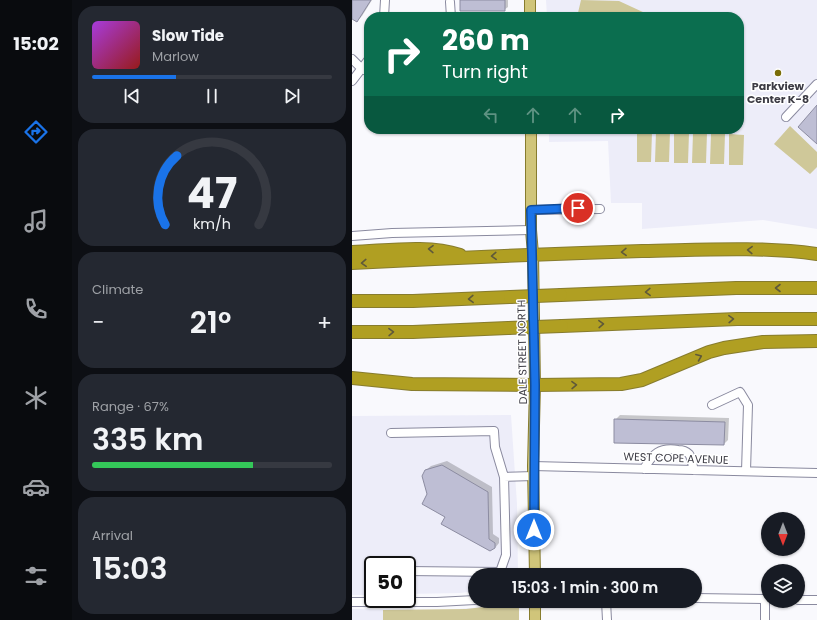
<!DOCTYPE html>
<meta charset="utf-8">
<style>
:root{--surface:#171b24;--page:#242831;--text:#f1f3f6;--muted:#9ea1a6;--line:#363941;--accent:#1a73e8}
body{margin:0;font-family:Poppins,sans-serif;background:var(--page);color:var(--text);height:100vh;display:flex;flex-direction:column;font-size:15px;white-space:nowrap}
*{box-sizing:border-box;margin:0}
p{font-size:13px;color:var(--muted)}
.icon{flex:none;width:22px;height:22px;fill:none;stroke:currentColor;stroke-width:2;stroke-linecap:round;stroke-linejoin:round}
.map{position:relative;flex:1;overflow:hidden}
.panel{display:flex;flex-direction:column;gap:6px;padding:6px;background:#0d0f14;width:280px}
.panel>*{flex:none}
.banner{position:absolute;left:12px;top:12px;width:380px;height:122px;border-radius:16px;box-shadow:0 1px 3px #0004;background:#0b6e4f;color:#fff;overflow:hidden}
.needle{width:26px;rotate:180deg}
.controls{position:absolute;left:409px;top:512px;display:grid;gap:8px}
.controls a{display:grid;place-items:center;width:44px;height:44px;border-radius:50%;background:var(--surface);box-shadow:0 1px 3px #0004;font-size:20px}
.speed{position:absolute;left:12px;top:556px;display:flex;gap:8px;font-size:20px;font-weight:700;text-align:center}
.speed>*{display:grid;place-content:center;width:52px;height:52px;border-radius:50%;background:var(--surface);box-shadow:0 1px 3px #0004;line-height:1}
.speed .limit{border:2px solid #111;border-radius:6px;background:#fff;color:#111}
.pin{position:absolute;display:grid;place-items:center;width:34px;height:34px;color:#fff;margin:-17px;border:2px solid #fff;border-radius:50%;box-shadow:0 1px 4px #0007}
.me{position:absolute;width:44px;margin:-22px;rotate:0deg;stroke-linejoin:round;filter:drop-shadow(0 0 3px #0008)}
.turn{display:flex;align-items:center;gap:14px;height:84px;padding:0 12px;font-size:18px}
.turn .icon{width:52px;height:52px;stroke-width:2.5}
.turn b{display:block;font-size:28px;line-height:34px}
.lanes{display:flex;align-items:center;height:38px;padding:0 12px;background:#0003;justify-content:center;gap:20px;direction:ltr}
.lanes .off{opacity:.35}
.big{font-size:30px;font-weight:600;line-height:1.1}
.panel .tile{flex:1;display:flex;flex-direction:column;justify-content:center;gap:6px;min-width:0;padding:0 14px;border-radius:16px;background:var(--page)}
.panel .dial{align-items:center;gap:0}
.dial svg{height:104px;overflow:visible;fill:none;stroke:var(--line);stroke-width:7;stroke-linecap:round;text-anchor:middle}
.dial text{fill:var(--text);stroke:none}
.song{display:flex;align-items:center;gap:12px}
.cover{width:48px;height:48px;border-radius:6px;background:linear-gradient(135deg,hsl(280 70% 55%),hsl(0 70% 35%))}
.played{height:4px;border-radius:2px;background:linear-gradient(90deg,var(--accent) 35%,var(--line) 35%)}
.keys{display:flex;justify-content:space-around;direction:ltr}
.heat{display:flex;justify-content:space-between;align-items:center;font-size:22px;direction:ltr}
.charge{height:6px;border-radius:3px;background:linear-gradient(90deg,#34c759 67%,var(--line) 0)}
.trip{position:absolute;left:116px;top:568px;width:234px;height:40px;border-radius:20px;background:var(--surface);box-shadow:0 1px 3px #0004;font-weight:600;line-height:40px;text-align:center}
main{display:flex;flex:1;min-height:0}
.dock{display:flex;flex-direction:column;width:72px;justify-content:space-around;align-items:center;background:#090b0e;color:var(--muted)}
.dock .icon{width:28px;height:28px}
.dock .active{color:var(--accent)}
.dock b{font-size:18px;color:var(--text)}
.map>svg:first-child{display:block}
.built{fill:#ededf9}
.green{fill:#cfc899}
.shadow{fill:#0003}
.building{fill:#bebed4;stroke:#8c8ca1}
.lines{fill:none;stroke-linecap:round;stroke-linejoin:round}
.minor-casing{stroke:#8a8a9f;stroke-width:10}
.major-casing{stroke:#877c2e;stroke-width:12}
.highway-casing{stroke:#877c2e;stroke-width:14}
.minor{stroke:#fff;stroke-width:8}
.major{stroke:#d0c57a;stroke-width:10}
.highway{stroke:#b09f22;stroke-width:12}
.highway-bridge-casing{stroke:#877c2e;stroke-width:14;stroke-linecap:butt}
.highway-bridge{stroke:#b09f22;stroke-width:12}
.oneway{stroke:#5f593a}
.route-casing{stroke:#114b97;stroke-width:10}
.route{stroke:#1a73e8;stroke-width:7}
.poi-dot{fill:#7a6d08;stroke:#fff;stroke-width:1.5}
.labels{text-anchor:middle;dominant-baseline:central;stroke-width:3;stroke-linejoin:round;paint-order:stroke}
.poi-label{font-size:11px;font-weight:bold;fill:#3c3b44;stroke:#fff}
.street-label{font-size:11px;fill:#3c3b44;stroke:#fff}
</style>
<main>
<nav class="dock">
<b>15:02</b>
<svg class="icon active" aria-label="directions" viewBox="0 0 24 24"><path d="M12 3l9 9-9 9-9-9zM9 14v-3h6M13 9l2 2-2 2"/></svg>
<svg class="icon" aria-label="music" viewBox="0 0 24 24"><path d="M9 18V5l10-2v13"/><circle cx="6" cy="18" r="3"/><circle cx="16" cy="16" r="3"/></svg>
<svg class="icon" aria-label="phone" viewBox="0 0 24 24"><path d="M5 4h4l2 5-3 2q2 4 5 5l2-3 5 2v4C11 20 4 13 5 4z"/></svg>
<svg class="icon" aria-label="climate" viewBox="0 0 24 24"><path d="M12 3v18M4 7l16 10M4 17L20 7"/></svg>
<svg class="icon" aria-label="car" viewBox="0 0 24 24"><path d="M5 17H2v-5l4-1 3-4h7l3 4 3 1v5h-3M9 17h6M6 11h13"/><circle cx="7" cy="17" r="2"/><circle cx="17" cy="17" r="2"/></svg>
<svg class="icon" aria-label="filters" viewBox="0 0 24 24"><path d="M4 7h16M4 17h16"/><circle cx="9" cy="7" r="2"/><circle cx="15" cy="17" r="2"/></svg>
</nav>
<section class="panel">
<div class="tile">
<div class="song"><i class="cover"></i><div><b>Slow Tide</b><p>Marlow</p></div></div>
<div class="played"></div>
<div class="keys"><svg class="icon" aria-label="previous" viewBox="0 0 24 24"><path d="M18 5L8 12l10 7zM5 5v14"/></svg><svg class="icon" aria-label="pause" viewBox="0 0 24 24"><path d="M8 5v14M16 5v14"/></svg><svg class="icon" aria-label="next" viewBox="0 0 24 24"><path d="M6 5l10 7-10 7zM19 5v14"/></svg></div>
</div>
<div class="tile dial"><svg viewBox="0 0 100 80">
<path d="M14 69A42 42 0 1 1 86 69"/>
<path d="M14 69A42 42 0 0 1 23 16" stroke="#1a73e8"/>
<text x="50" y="56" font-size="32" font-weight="700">47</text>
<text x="50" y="72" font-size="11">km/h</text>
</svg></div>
<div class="tile"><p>Climate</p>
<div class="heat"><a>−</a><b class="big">21°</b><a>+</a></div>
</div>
<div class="tile"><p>Range · 67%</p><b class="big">335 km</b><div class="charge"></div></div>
<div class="tile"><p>Arrival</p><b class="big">15:03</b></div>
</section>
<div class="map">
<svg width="465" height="620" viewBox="0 0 465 620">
<rect width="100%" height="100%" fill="#f9f9fd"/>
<path class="built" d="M194,0H465V229L411,220L290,229V203H259L256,141L197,142V129H387V17H195Z
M159,415L165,504L166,575H123V591L108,593L55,594V565H21V595H0V416Z
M167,603V620H0V609L97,610Z"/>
<path class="green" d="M229,0L267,1L293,13L296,17H225Z
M438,126L465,152V167L458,174L422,144Z
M285,132H300L299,162H285Z
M304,132H318L317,162H303Z
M322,133H337L336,163H322Z
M341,133H355L354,163H340Z
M359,134H373L372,164H358Z
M377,134L392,135L391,165H377Z
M167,603V620H31V610L114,609Z"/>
<path class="shadow" d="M0,0H20L10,16L5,21L0,18Z
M109,0H156V7L152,10Z
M268,415L377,418L376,440L372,444L263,420Z
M95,461L140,487L141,534L147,538V543L143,548L94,517L76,495L74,470L79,466Z"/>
<path class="building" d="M0,0H19L5,22L0,19Z
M108,0H153V11H108Z
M465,105V144L446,127Z
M262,419L373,422L372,445L262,443Z
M90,465L136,492L137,539L143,543V548L138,551L89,524L93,517L70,504L75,494L70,476L73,470Z"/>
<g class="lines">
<defs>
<path id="minor" d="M98,2L99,17
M32,17L33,0
M0,59L10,69L17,72
M0,81L17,59
M434,117L465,84
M179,210L248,209
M0,236L40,233L179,230
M360,405L388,392L396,405L394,471
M39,433L142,431L143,447L152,477L154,555L148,572L55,571
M181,466L465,473
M292,469C300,454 308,447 326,450C330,450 334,451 337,454C340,458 340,465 342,470
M152,477L182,476
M343,598L416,599
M413,599V620
M446,600H465
M254,601L255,620
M0,602H85L123,600"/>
<path id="major" d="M178,0V17
M179,129V230L181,254L183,385L181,466L183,575
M183,620V601"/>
<path id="highway" d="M0,252C34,251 75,244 108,255
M0,263C97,258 193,254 290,251C348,250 407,246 465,254
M209,295L384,288H465
M0,301H61L158,297
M210,326L385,319H465
M0,332H61L156,328
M0,378L60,384L183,385L269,384L290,380L357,352L372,348L411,342L465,341"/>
</defs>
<use href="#minor" class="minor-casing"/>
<use href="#major" class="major-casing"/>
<use href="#highway" class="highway-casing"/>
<use href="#minor" class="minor"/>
<use href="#major" class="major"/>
<use href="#highway" class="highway"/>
<defs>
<path id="highway-bridge" d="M158,297L209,295
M156,328L210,326"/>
</defs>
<use href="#highway-bridge" class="highway-bridge-casing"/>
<use href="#highway-bridge" class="highway-bridge"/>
</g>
<defs><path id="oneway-chevron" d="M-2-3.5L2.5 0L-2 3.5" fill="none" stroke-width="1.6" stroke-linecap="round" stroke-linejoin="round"/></defs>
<g class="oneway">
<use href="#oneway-chevron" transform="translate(79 249) rotate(-179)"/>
<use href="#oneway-chevron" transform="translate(398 250) rotate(-178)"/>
<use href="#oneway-chevron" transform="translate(272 252) rotate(179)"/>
<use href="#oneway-chevron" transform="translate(142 256) rotate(177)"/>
<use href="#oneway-chevron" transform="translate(12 263) rotate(177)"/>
<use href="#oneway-chevron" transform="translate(426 288) rotate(-180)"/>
<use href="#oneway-chevron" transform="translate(296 292) rotate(178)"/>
<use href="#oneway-chevron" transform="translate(119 299) rotate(178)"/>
<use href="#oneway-chevron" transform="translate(379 319) rotate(-2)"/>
<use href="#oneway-chevron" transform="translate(249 324) rotate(-2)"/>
<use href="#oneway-chevron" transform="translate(39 332) rotate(-1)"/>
<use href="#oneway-chevron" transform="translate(347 357) rotate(-22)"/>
<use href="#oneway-chevron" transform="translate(222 385) rotate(-1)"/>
</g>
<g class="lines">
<defs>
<path id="route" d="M182,530L183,385L179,210L226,208"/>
</defs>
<use href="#route" class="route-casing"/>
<use href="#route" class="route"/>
</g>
<circle class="poi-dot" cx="426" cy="73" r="4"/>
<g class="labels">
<g class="poi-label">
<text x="426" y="86">Parkview<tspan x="426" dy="13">Center K-8</tspan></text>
</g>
<g class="street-label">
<text transform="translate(170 352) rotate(-91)">DALE STREET NORTH</text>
<text transform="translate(324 458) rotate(2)">WEST COPE AVENUE</text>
</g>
</g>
</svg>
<div class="controls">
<a><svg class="needle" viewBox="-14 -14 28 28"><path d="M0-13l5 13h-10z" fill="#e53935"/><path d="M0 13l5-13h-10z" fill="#9ea1a6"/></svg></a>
<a><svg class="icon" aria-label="layers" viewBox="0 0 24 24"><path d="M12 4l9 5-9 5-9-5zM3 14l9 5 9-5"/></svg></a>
</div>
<div class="speed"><div class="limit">50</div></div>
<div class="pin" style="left:226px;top:208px;background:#d93025"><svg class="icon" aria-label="arrive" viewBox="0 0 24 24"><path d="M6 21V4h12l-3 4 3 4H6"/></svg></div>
<svg class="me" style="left:182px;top:530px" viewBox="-20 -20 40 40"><circle r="17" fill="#1a73e8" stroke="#fff" stroke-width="3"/><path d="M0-11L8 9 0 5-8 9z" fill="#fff"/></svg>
<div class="trip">15:03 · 1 min · 300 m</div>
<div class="banner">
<div class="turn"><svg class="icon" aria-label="right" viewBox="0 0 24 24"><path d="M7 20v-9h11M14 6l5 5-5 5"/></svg><div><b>260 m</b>Turn right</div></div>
<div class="lanes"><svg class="icon off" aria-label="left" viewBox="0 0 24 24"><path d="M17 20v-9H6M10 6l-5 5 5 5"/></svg><svg class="icon off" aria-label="ahead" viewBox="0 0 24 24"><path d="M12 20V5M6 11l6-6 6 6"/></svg><svg class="icon off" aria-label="ahead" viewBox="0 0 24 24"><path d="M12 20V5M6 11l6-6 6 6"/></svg><svg class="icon" aria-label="right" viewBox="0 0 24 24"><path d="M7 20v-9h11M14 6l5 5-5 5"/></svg></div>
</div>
</div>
</main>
